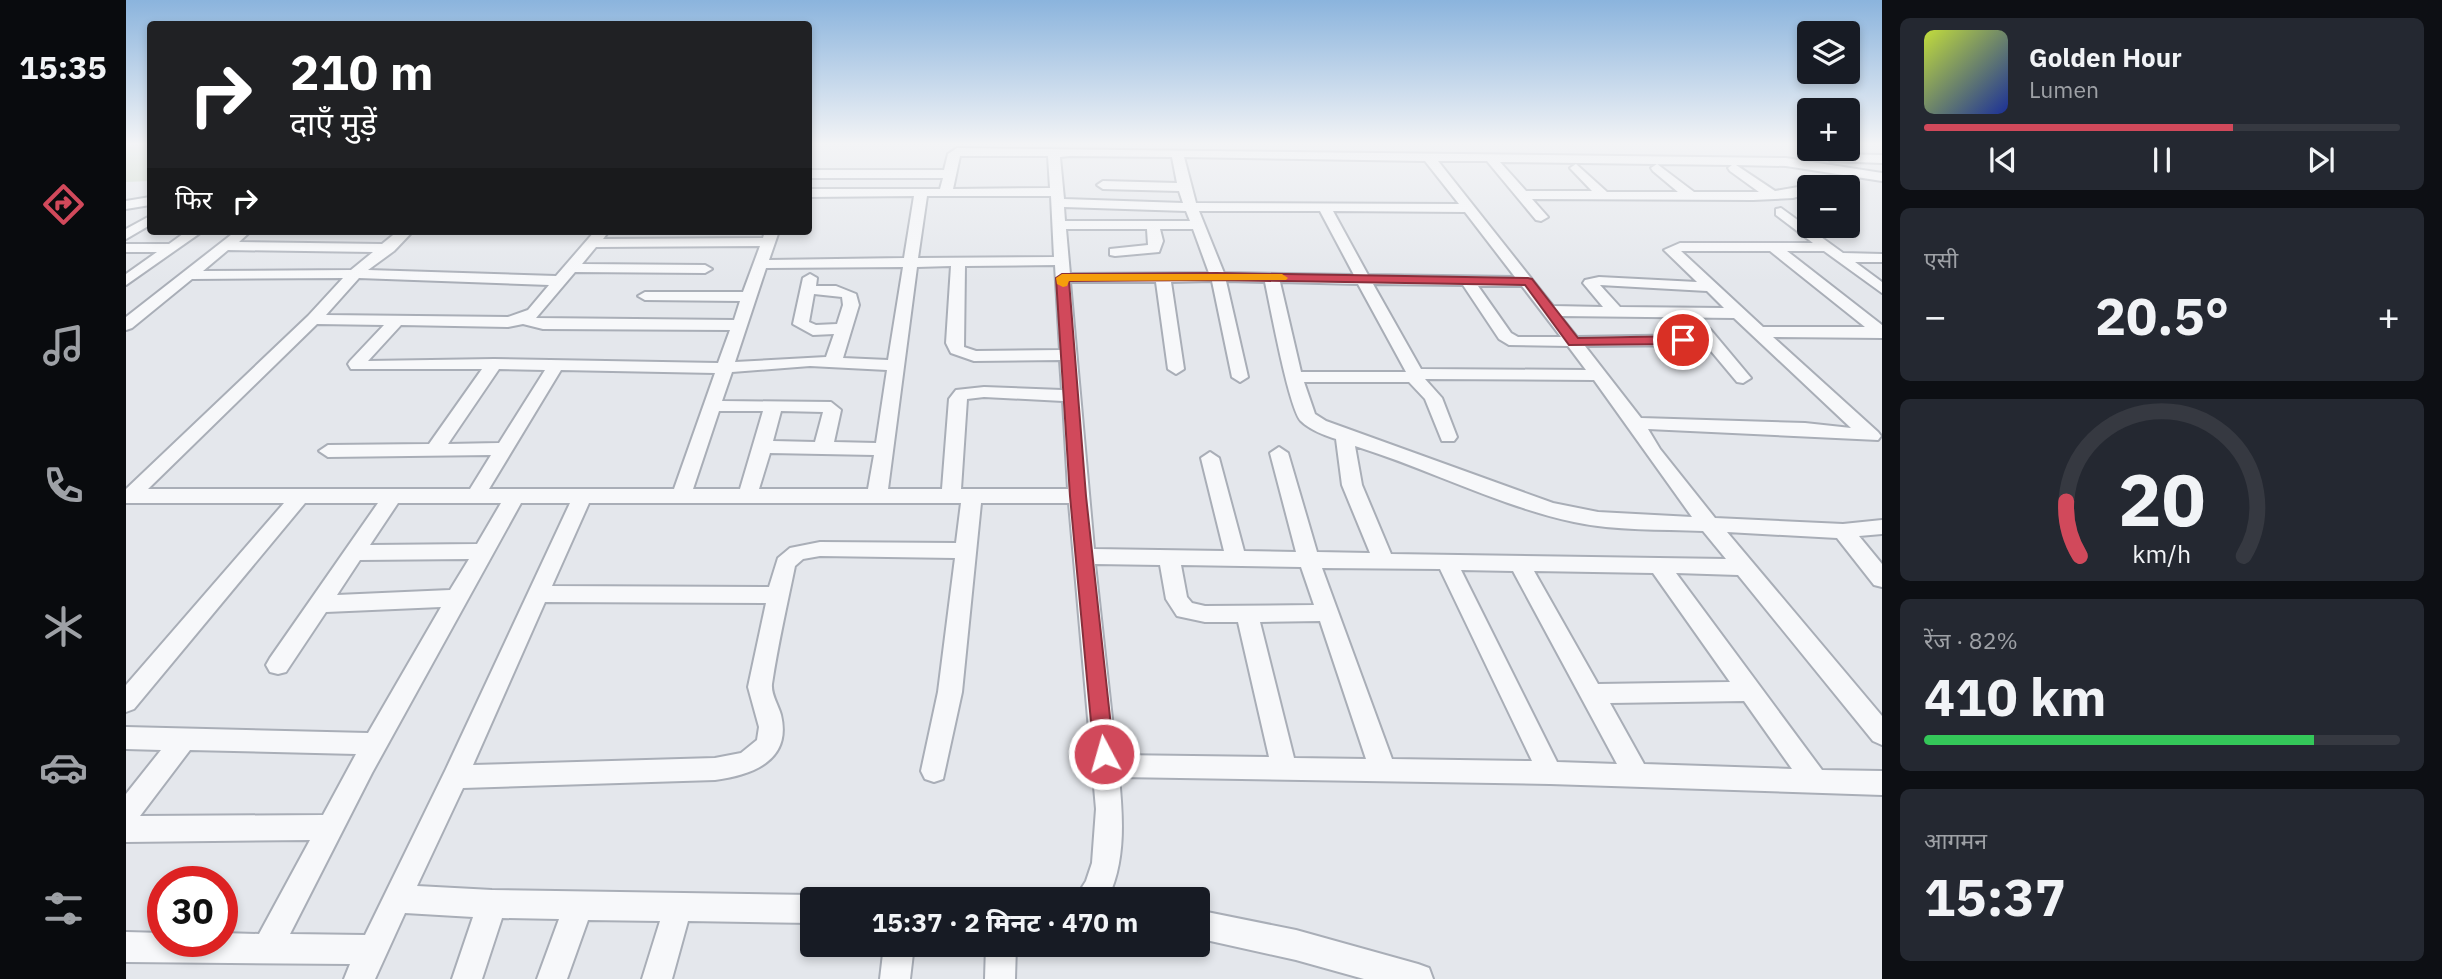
<!DOCTYPE html>
<html lang="hi">
<meta charset="utf-8">
<style>
:root{--surface:#171b24;--page:#242831;--text:#f1f3f6;--muted:#9ea1a6;--line:#363941;--accent:#d1495b}
body{margin:0;font-family:"IBM Plex Sans","Noto Sans Devanagari",sans-serif;background:var(--page);color:var(--text);height:100vh;display:flex;flex-direction:column;font-size:26px;white-space:nowrap}
*{box-sizing:border-box;margin:0}
p{font-size:23px;color:var(--muted)}
.icon{flex:none;width:38px;height:38px;fill:none;stroke:currentColor;stroke-width:2;stroke-linecap:round;stroke-linejoin:round}
.map{position:relative;flex:1;overflow:hidden}
.side{display:flex;flex-direction:column;gap:18px;padding:18px;background:#0d0f14;width:560px}
.side>*{flex:none}
.guide{position:absolute;left:21px;top:21px;width:665px;height:214px;border-radius:7px;box-shadow:0 4px 10px #0003;background:#202124;color:#fff;overflow:hidden}
.tools{position:absolute;left:1671px;top:21px;display:grid;gap:14px}
.tools a{display:grid;place-items:center;width:63px;height:63px;border-radius:7px;background:var(--surface);box-shadow:0 4px 10px #0003;font-size:35px}
.speed{position:absolute;left:21px;top:866px;display:flex;gap:14px;font-size:35px;font-weight:700;text-align:center}
.speed>*{display:grid;place-content:center;width:91px;height:91px;border-radius:50%;background:var(--surface);box-shadow:0 4px 10px #0003;line-height:1}
.speed .limit{border:10px solid #d22;background:#fff;color:#111}
.pin{position:absolute;display:grid;place-items:center;width:60px;height:60px;color:#fff;margin:-30px;border:4px solid #fff;border-radius:50%;box-shadow:0 2px 7px #0007}
.me{position:absolute;width:77px;margin:-38px;rotate:354deg;stroke-linejoin:round;filter:drop-shadow(0 0 5px #0008)}
.turn{display:flex;align-items:center;gap:24px;height:147px;padding:0 28px;font-size:32px}
.turn .icon{width:91px;height:91px;stroke-width:2.5}
.turn b{display:block;font-size:49px;line-height:60px}
.then{display:flex;align-items:center;height:66px;padding:0 28px;background:#0003;gap:14px;font-size:26px}
.big{font-size:52px;font-weight:700;line-height:1.1}
.side .tile{flex:1;display:flex;flex-direction:column;justify-content:center;gap:10px;min-width:0;padding:0 24px;border-radius:10px;background:var(--page)}
.side .dial{align-items:center;gap:0}
.dial svg{height:182px;overflow:visible;fill:none;stroke:var(--line);stroke-width:7;stroke-linecap:round;text-anchor:middle}
.dial text{fill:var(--text);stroke:none}
.song{display:flex;align-items:center;gap:21px}
.cover{width:84px;height:84px;border-radius:10px;background:linear-gradient(135deg,hsl(70 70% 55%),hsl(230 70% 35%))}
.played{height:7px;border-radius:4px;background:linear-gradient(90deg,var(--accent) 65%,var(--line) 65%)}
.keys{display:flex;justify-content:space-around;direction:ltr}
.heat{display:flex;justify-content:space-between;align-items:center;font-size:38px;direction:ltr}
.charge{height:10px;border-radius:5px;background:linear-gradient(90deg,#34c759 82%,var(--line) 0)}
.trip{position:absolute;left:674px;top:887px;width:410px;height:70px;border-radius:7px;background:var(--surface);box-shadow:0 4px 10px #0003;font-weight:700;line-height:70px;text-align:center}
main{display:flex;flex:1;min-height:0}
.menu{display:flex;flex-direction:column;width:126px;justify-content:space-around;align-items:center;background:#090b0e;color:var(--muted)}
.menu .icon{width:49px;height:49px}
.menu .on{color:var(--accent)}
.menu b{font-size:32px;color:var(--text)}
.map>svg:first-child{display:block}
.green{fill:#c9d6c5}
.lines{fill:none;stroke-linecap:round;stroke-linejoin:round}
.street-casing{stroke:#a9aeb7;stroke-width:4}
.street{fill:#f7f8fa;fill-rule:evenodd}
.route{fill:#d1495b;stroke:#882f3b;stroke-width:2}
.slow{fill:#f59e0b}
</style>
<main>
<nav class="menu">
<b>15:35</b>
<svg class="icon on" aria-label="directions" viewBox="0 0 24 24"><path d="M12 3l9 9-9 9-9-9zM9 14v-3h6M13 9l2 2-2 2"/></svg>
<svg class="icon" aria-label="music" viewBox="0 0 24 24"><path d="M9 18V5l10-2v13"/><circle cx="6" cy="18" r="3"/><circle cx="16" cy="16" r="3"/></svg>
<svg class="icon" aria-label="phone" viewBox="0 0 24 24"><path d="M5 4h4l2 5-3 2q2 4 5 5l2-3 5 2v4C11 20 4 13 5 4z"/></svg>
<svg class="icon" aria-label="climate" viewBox="0 0 24 24"><path d="M12 3v18M4 7l16 10M4 17L20 7"/></svg>
<svg class="icon" aria-label="car" viewBox="0 0 24 24"><path d="M5 17H2v-5l4-1 3-4h7l3 4 3 1v5h-3M9 17h6M6 11h13"/><circle cx="7" cy="17" r="2"/><circle cx="17" cy="17" r="2"/></svg>
<svg class="icon" aria-label="filters" viewBox="0 0 24 24"><path d="M4 7h16M4 17h16"/><circle cx="9" cy="7" r="2"/><circle cx="15" cy="17" r="2"/></svg>
</nav>
<div class="map">
<svg width="1756" height="979" viewBox="0 0 1756 979">
<rect width="100%" height="100%" fill="#e4e7ec"/>
<path class="green" d="M0,145H24V181L0,182Z"/>
<g class="lines">
<defs>
<path id="street" d="M831,148L1660,158L1756,173V181L1660,166L1610,165L1649,191L1684,185L1689,187H1684V193L1667,198L1627,200L1406,199L1422,217L1415,221L1410,220L1361,161H1312L1427,306L1477,307L1457,283L1459,280L1473,277L1571,282L1538,250L1554,243H1687L1650,215V209L1655,208L1717,253L1756,254V262H1729L1756,282V293L1698,251H1661L1756,325V338L1647,337L1752,432L1755,436L1752,440L1522,429L1534,449L1589,518L1717,524L1756,520V534L1733,536L1756,564V587L1748,585L1711,538L1601,532L1756,716V745L1747,741L1612,575L1550,573L1696,770L1756,771V795L1424,784L993,777C997,818 1000,862 981,900H948L960,881L966,863L970,809L943,503H855L836,692L817,779L808,782L799,779L795,771L812,692L829,558L694,556L677,559L669,566C661,605 652,644 646,684C645,695 652,704 655,715C666,761 626,775 589,780L337,788L291,886L366,890L686,895L696,900H686V923L562,921L546,979H516L534,921L462,920L441,979H411L433,919L376,918L356,979H326L347,917L279,913L249,979H218L224,964L0,962V932L37,933V942H96V933L133,934L184,840L0,842V794L35,750L0,749V727L242,733L315,607L200,612L160,672L152,674L144,672L140,665L144,658L252,503H179L8,709L0,712V685L158,503H0V489L182,316L217,278L66,279L6,328L0,330V317L110,231H125L113,242L256,244L272,231H287L268,251L242,270L430,276L469,231H483L477,239L637,238L639,231H653L643,260L778,258L788,196L682,197V189H814L817,178H682V170H818L822,154ZM834,156H922L924,188L827,189ZM944,156L1046,157L1051,183L977,181L971,185L977,189L1053,191L1057,203L938,199L934,157ZM1058,157L1299,161L1333,204L1070,203ZM1374,162L1606,165L1602,168L1604,171L1633,192H1568L1531,164L1525,168L1527,171L1552,192H1481L1450,164L1444,168L1466,191H1400ZM801,196H925L928,257L792,258ZM938,207L1060,211L1064,221H939ZM1073,211H1194L1228,275L1098,273ZM1207,211L1339,212L1389,277L1242,275ZM940,229H1021L1022,245L984,249V255L989,256L1033,252L1037,241L1034,229H1067L1083,273L944,274ZM634,246L617,292H519L512,296L519,300L614,301L608,320L410,318L449,272L579,273L586,269L579,265L456,264L470,247ZM102,250L247,252L225,270L77,271ZM1555,251H1644L1739,327H1637ZM929,265L934,350L850,351L838,347L839,266ZM825,266L820,343L825,353L848,361L934,360L936,390L858,387L830,390L823,399L816,489H762L791,267ZM777,267L762,360L717,358L733,305L730,294L710,286H690L691,278L684,274L677,278L667,324L687,335L708,334L700,357L609,362L640,268ZM233,278L423,285L402,310L382,317L200,315ZM1086,281L1106,377L1114,382L1122,377L1100,281L1139,282C1144,305 1163,409 1175,421C1184,430 1198,435 1210,439L1216,485L1244,553L1191,552L1162,453L1153,447L1144,453L1170,552L1118,551L1093,458L1084,452L1075,458L1098,551L968,549L944,282H1030L1042,369L1050,374L1058,369L1045,282ZM1154,282L1232,284L1280,372H1175ZM1247,284L1337,285L1373,339L1383,345L1442,346L1460,370L1295,369ZM1474,285L1581,291L1598,308L1494,307ZM1352,286H1396L1435,337H1392L1385,333ZM688,294L716,297L717,305L711,324L690,325L683,322ZM1434,316L1608,318L1725,428L1679,423L1515,418L1459,346L1580,345L1611,382L1617,383L1625,378L1584,329H1572L1570,332L1572,335L1451,337ZM191,324L258,325L224,361L222,364L225,369H356L303,444L202,445L193,451L202,457L365,455L344,489H22ZM397,324L417,329L604,330L592,363L368,359L242,361L275,325L382,327ZM684,366L761,370L750,443L708,442L715,410L705,402L596,401L606,372ZM373,369L419,370L373,443L322,444ZM435,370L589,373L548,489H363ZM1299,379L1468,380L1566,517L1472,512L1427,503L1200,421L1189,414L1178,382H1283L1299,399L1316,441H1328L1331,437L1316,398ZM858,397L937,401L942,489H835L841,399ZM593,411H637L614,489H567ZM655,411L697,412L689,442L647,441ZM1229,446C1303,469 1373,506 1448,522C1490,531 1535,529 1577,531L1600,559L1265,554L1236,485ZM644,453L748,455L742,489H633ZM272,503H375L351,544L244,545ZM395,503H444L320,769L239,935L164,934L246,773ZM463,503H835L830,543L694,542L664,548L652,558L643,587L426,586ZM343,559L324,590L211,595L234,560ZM969,564L1034,565L1040,599L1051,616L1079,622H1112L1143,757L990,755ZM1055,565L1175,567L1188,605L1079,606L1066,603L1061,597ZM1196,568L1314,569L1406,761L1266,759ZM1335,570L1387,571L1491,764L1431,762ZM1408,571L1527,573L1604,682L1472,684ZM419,602L640,603L622,687L633,727L631,740L615,753L589,758L347,765ZM1194,621L1240,759L1168,758L1134,622ZM1618,701L1666,769L1518,764L1484,703ZM64,750L230,754L197,815L14,816Z
M1708,154L1756,155V163L1704,161L1702,158Z
M24,197V205L0,209V201Z
M24,216V225L0,239V229Z
M61,231H77L0,285V274L31,252H0V244H43Z
M1071,910L1170,930L1292,964L1303,968L1307,979H1238L1170,960L1071,938Z
M758,945H788L784,979H754Z
M860,945H890L889,979H859Z"/>
</defs>
<use href="#street" class="street-casing"/>
<use href="#street" class="street"/>
</g>
<linearGradient id="sky" x2="0" y2="1"><stop stop-color="#8bb4dd"/><stop offset="0.51" stop-color="#f3f4f6"/><stop offset="1" stop-color="#f3f4f6" stop-opacity="0"/></linearGradient>
<rect width="1756" height="282" fill="url(#sky)"/>
<path class="route" d="M1091,273L1402,278L1406,279L1452,338L1557,336L1564,340L1557,344L1443,345L1399,285L1091,280L943,281L960,496L988,754L985,760L978,763L971,760L968,754L944,496L930,278L936,274Z"/>
<path class="slow" d="M1156,274L1162,278L1160,280L943,281L941,286L937,287L931,284L930,278L936,274Z"/>
</svg>
<div class="tools">
<a><svg class="icon" aria-label="layers" viewBox="0 0 24 24"><path d="M12 4l9 5-9 5-9-5zM3 14l9 5 9-5"/></svg></a>
<a>+</a>
<a>−</a>
</div>
<div class="speed"><div class="limit">30</div></div>
<div class="pin" style="left:1557px;top:340px;background:#d93025"><svg class="icon" aria-label="arrive" viewBox="0 0 24 24"><path d="M6 21V4h12l-3 4 3 4H6"/></svg></div>
<svg class="me" style="left:978px;top:754px" viewBox="-20 -20 40 40"><circle r="17" fill="#d1495b" stroke="#fff" stroke-width="3"/><path d="M0-11L8 9 0 5-8 9z" fill="#fff"/></svg>
<div class="trip">15:37 · 2 मिनट · 470 m</div>
<div class="guide">
<div class="turn"><svg class="icon" aria-label="right" viewBox="0 0 24 24"><path d="M7 20v-9h11M14 6l5 5-5 5"/></svg><div><b>210 m</b>दाएँ मुड़ें</div></div>
<div class="then">फिर<svg class="icon" aria-label="right" viewBox="0 0 24 24"><path d="M7 20v-9h11M14 6l5 5-5 5"/></svg></div>
</div>
</div>
<section class="side">
<div class="tile">
<div class="song"><i class="cover"></i><div><b>Golden Hour</b><p>Lumen</p></div></div>
<div class="played"></div>
<div class="keys"><svg class="icon" aria-label="previous" viewBox="0 0 24 24"><path d="M18 5L8 12l10 7zM5 5v14"/></svg><svg class="icon" aria-label="pause" viewBox="0 0 24 24"><path d="M8 5v14M16 5v14"/></svg><svg class="icon" aria-label="next" viewBox="0 0 24 24"><path d="M6 5l10 7-10 7zM19 5v14"/></svg></div>
</div>
<div class="tile"><p>एसी</p>
<div class="heat"><a>−</a><b class="big">20.5°</b><a>+</a></div>
</div>
<div class="tile dial"><svg viewBox="0 0 100 80">
<path d="M14 69A42 42 0 1 1 86 69"/>
<path d="M14 69A42 42 0 0 1 8 45" stroke="#d1495b"/>
<text x="50" y="56" font-size="32" font-weight="700">20</text>
<text x="50" y="72" font-size="11">km/h</text>
</svg></div>
<div class="tile"><p>रेंज · 82%</p><b class="big">410 km</b><div class="charge"></div></div>
<div class="tile"><p>आगमन</p><b class="big">15:37</b></div>
</section>
</main>
